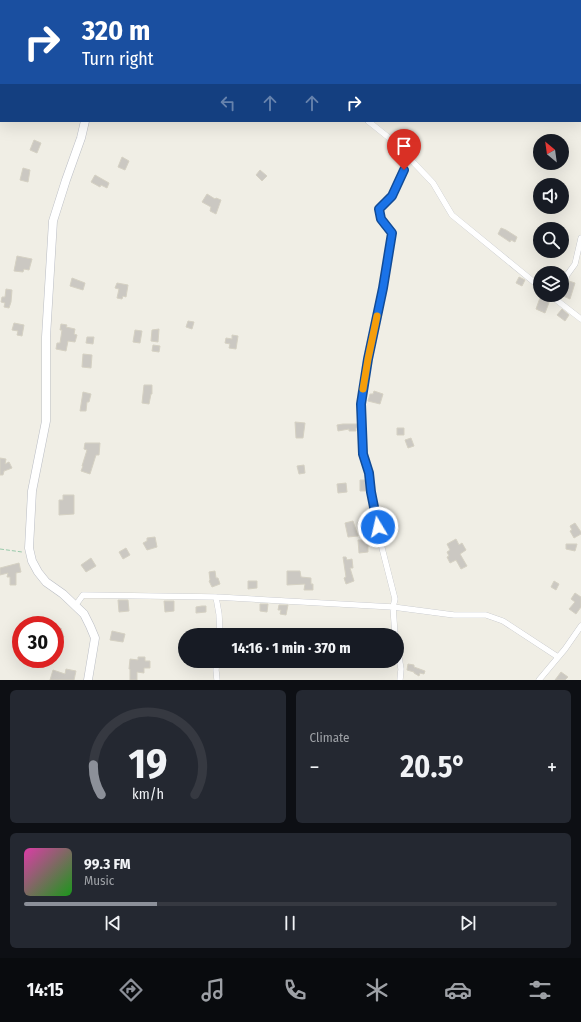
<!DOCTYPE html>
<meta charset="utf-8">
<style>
:root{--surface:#171b24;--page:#242831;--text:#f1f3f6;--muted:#9ea1a6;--line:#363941;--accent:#8c9099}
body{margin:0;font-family:"Fira Sans Condensed",sans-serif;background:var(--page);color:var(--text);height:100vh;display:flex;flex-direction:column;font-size:15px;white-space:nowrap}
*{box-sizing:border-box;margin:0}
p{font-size:13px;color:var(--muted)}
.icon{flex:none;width:22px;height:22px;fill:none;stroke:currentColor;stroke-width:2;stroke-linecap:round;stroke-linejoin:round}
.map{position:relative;height:680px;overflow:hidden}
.drawer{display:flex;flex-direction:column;gap:10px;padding:10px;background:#0d0f14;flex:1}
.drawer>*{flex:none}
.guide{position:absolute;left:0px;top:0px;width:581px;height:122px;box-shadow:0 4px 16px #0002;background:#1a4fa0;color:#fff;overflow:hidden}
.needle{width:26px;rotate:331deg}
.tools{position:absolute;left:533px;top:134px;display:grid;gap:8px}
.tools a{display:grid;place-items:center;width:36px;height:36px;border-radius:50%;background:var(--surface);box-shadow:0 4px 16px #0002;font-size:20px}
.speed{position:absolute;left:12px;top:616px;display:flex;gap:8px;font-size:20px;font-weight:700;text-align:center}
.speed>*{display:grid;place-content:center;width:52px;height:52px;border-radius:50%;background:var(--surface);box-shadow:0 4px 16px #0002;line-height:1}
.speed .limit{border:6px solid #d22;background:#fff;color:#111}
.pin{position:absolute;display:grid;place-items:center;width:34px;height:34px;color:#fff;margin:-41px -17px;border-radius:50% 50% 50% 0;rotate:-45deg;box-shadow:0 0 4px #0007}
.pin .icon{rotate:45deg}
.me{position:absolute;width:44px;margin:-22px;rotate:351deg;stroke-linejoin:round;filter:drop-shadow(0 0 3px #0008)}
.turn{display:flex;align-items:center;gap:14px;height:84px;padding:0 16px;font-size:18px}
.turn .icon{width:52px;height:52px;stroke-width:2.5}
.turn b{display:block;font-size:28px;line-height:34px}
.lanes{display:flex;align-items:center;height:38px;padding:0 16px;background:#0003;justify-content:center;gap:20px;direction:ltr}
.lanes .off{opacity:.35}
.big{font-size:30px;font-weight:700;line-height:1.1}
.drawer .card{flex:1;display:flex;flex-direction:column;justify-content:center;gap:6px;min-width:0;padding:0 14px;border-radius:6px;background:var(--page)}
.drawer .dial{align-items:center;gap:0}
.dial svg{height:104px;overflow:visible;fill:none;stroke:var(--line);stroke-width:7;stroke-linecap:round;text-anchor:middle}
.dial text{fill:var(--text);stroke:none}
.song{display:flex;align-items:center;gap:12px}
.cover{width:48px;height:48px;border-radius:6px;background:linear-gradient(135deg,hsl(320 70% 55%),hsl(120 70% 35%))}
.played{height:4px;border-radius:2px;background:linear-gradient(90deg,var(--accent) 25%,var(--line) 25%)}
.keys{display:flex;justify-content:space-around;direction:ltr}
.heat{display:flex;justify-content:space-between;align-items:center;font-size:22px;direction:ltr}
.drawer .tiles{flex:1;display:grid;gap:10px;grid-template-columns:1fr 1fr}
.card:last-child{grid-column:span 2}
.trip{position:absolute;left:178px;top:628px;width:226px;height:40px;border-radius:20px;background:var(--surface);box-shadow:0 4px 16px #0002;font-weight:700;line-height:40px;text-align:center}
.tabs{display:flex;height:64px;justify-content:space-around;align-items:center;background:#090b0e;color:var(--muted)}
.tabs .icon{width:28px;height:28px}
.tabs .current{color:var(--accent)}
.tabs b{font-size:18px;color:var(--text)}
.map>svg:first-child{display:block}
.building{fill:#cbc8c2;stroke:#d5d1c3}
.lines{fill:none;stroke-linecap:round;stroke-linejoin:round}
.street-casing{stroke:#babcc1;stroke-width:6}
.secondary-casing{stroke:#babdc4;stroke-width:9}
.path{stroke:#99caab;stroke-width:1;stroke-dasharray:4 2;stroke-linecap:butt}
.street{stroke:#fff;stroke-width:5.5}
.secondary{stroke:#fff;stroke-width:8}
.route-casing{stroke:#114b97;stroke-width:10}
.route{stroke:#1a73e8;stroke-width:7}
.slow{stroke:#f59e0b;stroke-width:7}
</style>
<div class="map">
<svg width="581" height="680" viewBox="0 0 581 680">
<rect width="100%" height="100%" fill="#f0eee5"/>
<path class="building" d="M34,140L41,143L37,153L30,150Z
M122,157L129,161L125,170L118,167Z
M23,168L30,170L28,182L20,180Z
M260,170L267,176L262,181L256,175Z
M95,175L109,183L107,188L101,185L100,187L91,182Z
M207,194L215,199L216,198L221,200L216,214L210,211L211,207L202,202Z
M501,228L506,230L517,237L515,242L511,240L510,242L498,234Z
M17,256L32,259L29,270L24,269L23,272L14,271Z
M552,267L564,271L563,273H550Z
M519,277L525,280L522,286L516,283Z
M72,278L85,283L83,290L70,286Z
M569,281L575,283L570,299L561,295L562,292L566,290Z
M117,283L128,285L126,297L123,296L122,299L117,298L119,289L115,288Z
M6,289L12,290L11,302L9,308L4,307L5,303L1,302L2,297H5Z
M541,295H546L550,300L545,313L536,309Z
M562,309L569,315L565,321L557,315Z
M188,321L194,322L192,329L186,327Z
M14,323L24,325L22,336L17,335L18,331L12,330Z
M61,324L67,325L66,327L75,329L74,334L77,335L75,342L68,341L66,351L56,349L57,343H60L62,330H60Z
M159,329L158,342L151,341L152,330Z
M135,330L142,331L140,343L133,342Z
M232,335L238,336L236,349L229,348L230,344L225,343L226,338L232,339Z
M87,337H94L93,344L86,343Z
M153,345L160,346L159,352L152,351Z
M83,354L92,355L91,368L82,367Z
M144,385H152V394H151L149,404L142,403Z
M374,391L383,394L380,404L368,401L370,394H373Z
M83,392L91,394L89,402H87L86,411H80Z
M295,422L305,423L303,438H296Z
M343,424H358V428H356V431H349V429L338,431L337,425Z
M397,428H404V435H397Z
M411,438L414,446L408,448L405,440Z
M85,443H100L99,455H96L90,474L81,471L83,466H82L87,450L84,449Z
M0,458L6,459L5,464L9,462L12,468L4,471L3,475H0Z
M304,465L305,473L299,474L297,466Z
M360,480H365L367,491H360Z
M346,483L347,492L338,493L337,484Z
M63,495H74V514L59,515V500H63Z
M353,521L358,536L348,537L345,523Z
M575,523L581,532V534L574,538L570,531L572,530L570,526Z
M155,537L157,547L147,550L143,543L147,541V538Z
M456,539L459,545L462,543L466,550L460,554L467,566L461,569L456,560L450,563L447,557L449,556L447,552L450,550L447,544Z
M358,540H370V546H368V552L359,553Z
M566,544H577L575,551L566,549Z
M126,548L130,555L123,559L119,552Z
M343,557H346L347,560L352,559L353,568H350L354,581L346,584L344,578L346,577Z
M91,558L96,566L86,572L81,565Z
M19,563L21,572L16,573V585H10V577H7L8,573L0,575V568Z
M215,571L216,578H218L220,584L212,587L209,581L210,580L209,572Z
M287,571H300L301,577L311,578V584H313V590H304L305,584L287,585Z
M248,581H257V588L248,589Z
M554,581L559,584L556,590L551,587Z
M575,593L581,597V607L576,614L569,609L575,602L571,599Z
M118,600H128L129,611L119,612Z
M164,601H174V611L165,612Z
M260,604H268L267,612L260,611Z
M279,605H288L286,615L280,614L281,610H278Z
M202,606H206V612L196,613V607Z
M61,628L64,637L57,639L55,630Z
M112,631L125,634L123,642L110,640Z
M138,657H145V661H150V668H144V673L137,672V680H130V669H129L130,659L138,660Z
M408,664L414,665V667L425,671L424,674L420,673L419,676L414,673V672L407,670Z
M66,669L76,671L74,680H50L53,670L65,674Z
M561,672L568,677L565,680H555Z"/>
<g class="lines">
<defs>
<path id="street" d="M224,0L225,1
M566,0L567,1
M580,8L581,9
M368,121L393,141L433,183L452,215L540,287
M562,288L567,275L575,264L581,238
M550,295L581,319
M216,597L219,614L220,635
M75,606L83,595L216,597L393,607L454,615H486L503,621L558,657
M395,635L393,607L395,599L379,536L371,492L369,473L363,454L361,404L368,359L383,288L392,233L381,219L379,209L392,196L404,170L407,155
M397,645L401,669L400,680
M217,680L216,670L217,661
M539,680L565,649L581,626"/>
<path id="secondary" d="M166,1L167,0
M85,121L81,138L66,180L53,221L46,337V421L32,491L29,548L32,561L38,572L46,582L63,594L84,614L90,626L95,638L88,680"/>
</defs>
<use href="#street" class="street-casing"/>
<use href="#secondary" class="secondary-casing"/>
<path class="path" d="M0,549L22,552"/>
<use href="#street" class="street"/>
<use href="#secondary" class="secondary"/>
</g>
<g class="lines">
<defs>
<path id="route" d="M378,527L371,492L369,473L363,454L361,404L368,359L383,288L392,233L381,219L379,209L392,196L404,170"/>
</defs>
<use href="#route" class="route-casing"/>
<use href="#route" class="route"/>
<path class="slow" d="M363,389L368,359L377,316"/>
</g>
</svg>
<div class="tools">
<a><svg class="needle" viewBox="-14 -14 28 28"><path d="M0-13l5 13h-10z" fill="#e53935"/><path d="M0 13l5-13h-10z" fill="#9ea1a6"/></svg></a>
<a><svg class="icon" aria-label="sound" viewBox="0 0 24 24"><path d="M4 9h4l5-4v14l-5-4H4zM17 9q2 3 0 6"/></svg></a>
<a><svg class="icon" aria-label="search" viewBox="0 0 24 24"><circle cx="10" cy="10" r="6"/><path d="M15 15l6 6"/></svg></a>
<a><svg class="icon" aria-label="layers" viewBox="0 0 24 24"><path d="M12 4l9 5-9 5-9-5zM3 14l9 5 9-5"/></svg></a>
</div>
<div class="speed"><div class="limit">30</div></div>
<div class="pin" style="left:404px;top:170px;background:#d93025"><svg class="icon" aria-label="arrive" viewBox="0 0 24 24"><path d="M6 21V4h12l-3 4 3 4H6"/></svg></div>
<svg class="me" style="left:378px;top:527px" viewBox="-20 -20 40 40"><circle r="17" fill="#1a73e8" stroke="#fff" stroke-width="3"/><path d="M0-11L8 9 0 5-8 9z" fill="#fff"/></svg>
<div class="trip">14:16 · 1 min · 370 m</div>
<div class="guide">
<div class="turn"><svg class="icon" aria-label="right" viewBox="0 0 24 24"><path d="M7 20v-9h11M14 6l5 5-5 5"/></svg><div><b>320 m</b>Turn right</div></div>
<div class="lanes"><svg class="icon off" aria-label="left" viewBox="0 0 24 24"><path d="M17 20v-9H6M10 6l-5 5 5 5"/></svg><svg class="icon off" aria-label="ahead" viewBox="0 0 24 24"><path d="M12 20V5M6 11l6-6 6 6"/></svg><svg class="icon off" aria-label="ahead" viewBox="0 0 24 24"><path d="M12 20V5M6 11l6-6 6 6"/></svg><svg class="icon" aria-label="right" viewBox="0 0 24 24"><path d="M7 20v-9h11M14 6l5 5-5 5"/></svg></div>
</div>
</div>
<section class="drawer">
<div class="tiles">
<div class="card dial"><svg viewBox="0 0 100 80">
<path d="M14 69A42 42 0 1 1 86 69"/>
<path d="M14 69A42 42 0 0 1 8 46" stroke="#8c9099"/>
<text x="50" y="56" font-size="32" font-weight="700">19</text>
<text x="50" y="72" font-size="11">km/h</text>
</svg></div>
<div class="card"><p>Climate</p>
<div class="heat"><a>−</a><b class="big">20.5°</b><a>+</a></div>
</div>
<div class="card">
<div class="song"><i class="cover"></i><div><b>99.3 FM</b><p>Music</p></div></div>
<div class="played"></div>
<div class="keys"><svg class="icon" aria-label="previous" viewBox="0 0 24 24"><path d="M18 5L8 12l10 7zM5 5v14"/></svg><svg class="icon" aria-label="pause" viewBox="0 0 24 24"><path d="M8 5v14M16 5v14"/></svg><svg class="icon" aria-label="next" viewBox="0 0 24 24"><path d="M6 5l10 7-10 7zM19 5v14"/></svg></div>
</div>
</div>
</section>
<nav class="tabs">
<b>14:15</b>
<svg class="icon current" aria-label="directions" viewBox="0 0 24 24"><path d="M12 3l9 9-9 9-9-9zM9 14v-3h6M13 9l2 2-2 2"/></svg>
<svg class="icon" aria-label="music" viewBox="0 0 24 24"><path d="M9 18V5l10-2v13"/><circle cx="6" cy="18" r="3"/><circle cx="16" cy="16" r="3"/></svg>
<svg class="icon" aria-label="phone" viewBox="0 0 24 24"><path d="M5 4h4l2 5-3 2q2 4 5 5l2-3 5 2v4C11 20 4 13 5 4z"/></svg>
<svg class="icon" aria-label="climate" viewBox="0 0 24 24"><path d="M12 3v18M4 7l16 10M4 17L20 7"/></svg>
<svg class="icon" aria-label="car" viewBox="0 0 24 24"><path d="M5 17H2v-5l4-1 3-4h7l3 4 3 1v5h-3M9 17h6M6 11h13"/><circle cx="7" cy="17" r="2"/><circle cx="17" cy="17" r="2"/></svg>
<svg class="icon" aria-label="filters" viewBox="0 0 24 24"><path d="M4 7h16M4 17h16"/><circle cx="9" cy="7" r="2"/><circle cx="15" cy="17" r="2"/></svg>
</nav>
